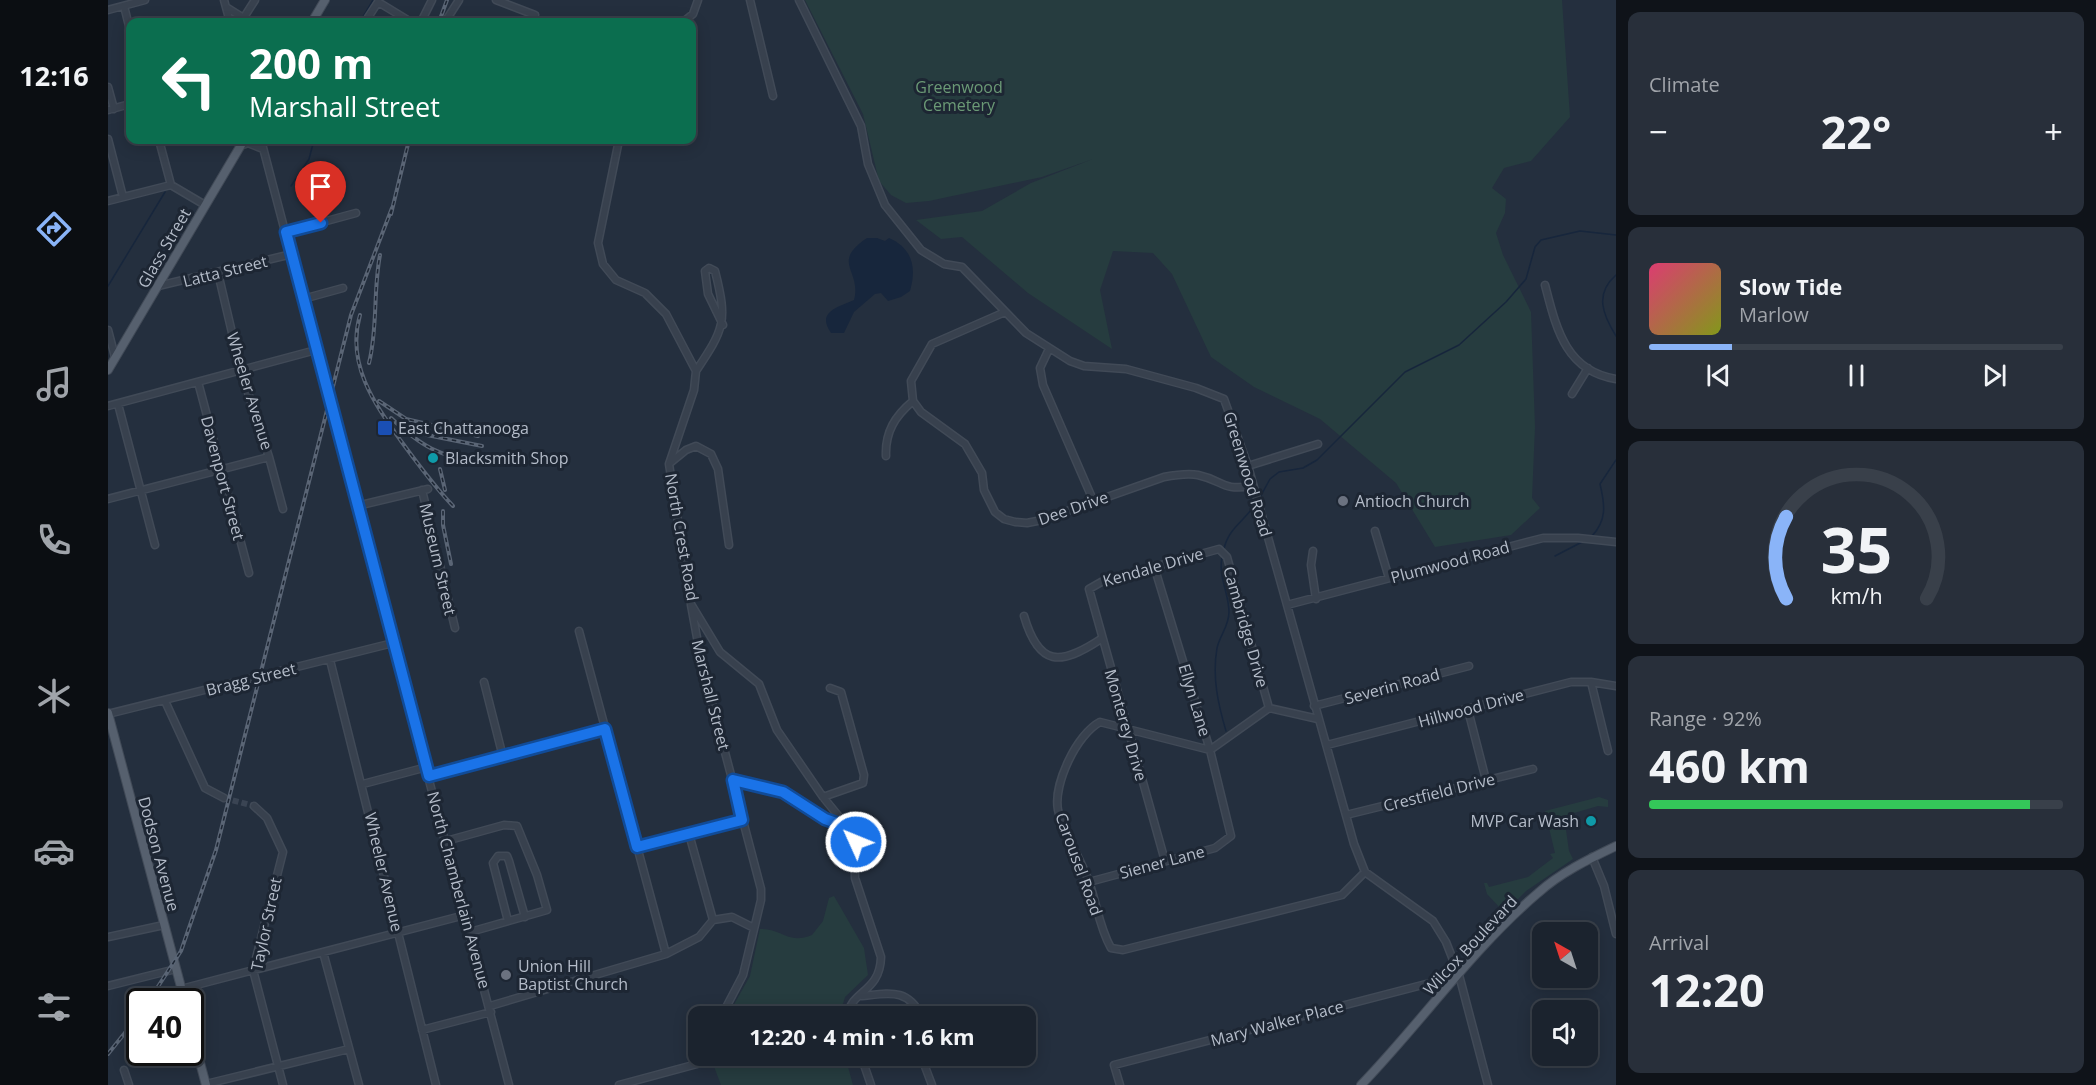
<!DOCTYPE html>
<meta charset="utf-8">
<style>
:root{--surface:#1b232e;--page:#282f3a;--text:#f1f3f6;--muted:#a0a4aa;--line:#39404a;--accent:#8ab4f8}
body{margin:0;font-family:"Open Sans",sans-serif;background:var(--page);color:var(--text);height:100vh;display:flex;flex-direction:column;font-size:22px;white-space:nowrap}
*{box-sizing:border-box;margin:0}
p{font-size:20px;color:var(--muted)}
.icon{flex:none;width:33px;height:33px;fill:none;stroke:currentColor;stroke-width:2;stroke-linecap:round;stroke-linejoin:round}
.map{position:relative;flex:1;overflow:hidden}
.side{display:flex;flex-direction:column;gap:12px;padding:12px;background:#0f1319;width:480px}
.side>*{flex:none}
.hud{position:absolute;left:18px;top:18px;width:570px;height:126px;border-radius:12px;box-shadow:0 3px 15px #0003,0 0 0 2px var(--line);background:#0b6e4f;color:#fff;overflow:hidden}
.needle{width:39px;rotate:321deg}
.buttons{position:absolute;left:1424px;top:922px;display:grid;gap:12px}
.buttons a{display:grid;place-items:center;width:66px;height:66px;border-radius:12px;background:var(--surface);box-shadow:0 3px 15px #0003,0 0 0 2px var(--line);font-size:30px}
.speed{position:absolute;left:18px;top:988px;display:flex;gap:12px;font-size:30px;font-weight:700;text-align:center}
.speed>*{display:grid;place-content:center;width:78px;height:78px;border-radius:50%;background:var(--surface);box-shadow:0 3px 15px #0003,0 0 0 2px var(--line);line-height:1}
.speed .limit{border:3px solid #111;border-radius:9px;background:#fff;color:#111}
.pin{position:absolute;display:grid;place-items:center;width:51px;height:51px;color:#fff;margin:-62px -26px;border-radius:50% 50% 50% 0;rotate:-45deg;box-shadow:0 0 6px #0007}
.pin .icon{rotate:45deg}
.me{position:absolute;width:66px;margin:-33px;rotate:314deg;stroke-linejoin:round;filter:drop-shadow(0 0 4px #0008)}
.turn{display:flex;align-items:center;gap:21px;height:126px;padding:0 24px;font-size:27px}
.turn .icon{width:78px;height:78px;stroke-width:2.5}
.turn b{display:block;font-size:42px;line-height:51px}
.big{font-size:45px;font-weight:700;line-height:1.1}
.side .tile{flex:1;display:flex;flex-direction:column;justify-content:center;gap:9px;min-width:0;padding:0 21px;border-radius:12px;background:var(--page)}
.side .dial{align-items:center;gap:0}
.dial svg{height:156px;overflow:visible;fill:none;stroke:var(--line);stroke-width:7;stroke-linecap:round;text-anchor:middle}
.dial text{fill:var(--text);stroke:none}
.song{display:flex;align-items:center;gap:18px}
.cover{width:72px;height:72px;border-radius:9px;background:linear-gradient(135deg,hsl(340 70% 55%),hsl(70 70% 35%))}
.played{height:6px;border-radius:3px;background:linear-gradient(90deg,var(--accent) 20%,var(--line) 20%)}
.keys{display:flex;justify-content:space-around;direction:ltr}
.heat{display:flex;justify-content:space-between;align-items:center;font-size:33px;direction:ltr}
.charge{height:9px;border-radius:4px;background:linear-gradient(90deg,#34c759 92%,var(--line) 0)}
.trip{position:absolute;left:580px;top:1006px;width:348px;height:60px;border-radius:12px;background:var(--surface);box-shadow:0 3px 15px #0003,0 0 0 2px var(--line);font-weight:700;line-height:60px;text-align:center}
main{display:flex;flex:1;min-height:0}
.tab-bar{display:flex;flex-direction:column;width:108px;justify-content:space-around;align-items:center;background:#0b0e12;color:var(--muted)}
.tab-bar .icon{width:42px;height:42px}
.tab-bar .on{color:var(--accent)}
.tab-bar b{font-size:27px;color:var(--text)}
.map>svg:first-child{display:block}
.green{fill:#263c3f}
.water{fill:#17263c}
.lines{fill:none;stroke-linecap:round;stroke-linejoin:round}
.stream{stroke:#17263c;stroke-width:1.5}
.minor-tunnel{stroke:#3a4453;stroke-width:6;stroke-dasharray:6 3;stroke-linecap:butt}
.minor-casing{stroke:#414a57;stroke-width:9}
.major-casing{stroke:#414a57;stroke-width:10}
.minor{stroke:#38414e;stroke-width:6}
.major{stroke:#56606e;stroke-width:8}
.rail-casing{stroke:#5a6575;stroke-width:4}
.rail{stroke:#1d2633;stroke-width:1.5;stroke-dasharray:4.5;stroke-linecap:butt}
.route-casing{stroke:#114b97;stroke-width:15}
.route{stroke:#1a73e8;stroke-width:10}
.transit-dot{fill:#1a4fb4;stroke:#1d2633;stroke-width:2}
.culture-dot{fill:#0f9aa8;stroke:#1d2633;stroke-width:2}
.worship-dot{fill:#6b7280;stroke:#1d2633;stroke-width:2}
.labels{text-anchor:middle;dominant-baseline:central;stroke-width:6;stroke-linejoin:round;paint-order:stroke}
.park-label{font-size:16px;fill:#6b9a76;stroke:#1d2633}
.street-label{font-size:16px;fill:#b4bcc9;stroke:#1d2633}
.poi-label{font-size:16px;fill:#b4bcc9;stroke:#1d2633;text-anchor:start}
</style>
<main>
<nav class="tab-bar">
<b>12:16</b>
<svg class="icon on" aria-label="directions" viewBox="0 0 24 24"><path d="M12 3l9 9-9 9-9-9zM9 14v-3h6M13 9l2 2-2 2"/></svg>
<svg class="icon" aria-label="music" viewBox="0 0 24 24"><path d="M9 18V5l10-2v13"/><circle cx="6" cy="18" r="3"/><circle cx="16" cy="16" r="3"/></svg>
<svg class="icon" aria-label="phone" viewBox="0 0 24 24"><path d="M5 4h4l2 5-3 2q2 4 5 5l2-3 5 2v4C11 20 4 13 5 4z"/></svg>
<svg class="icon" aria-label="climate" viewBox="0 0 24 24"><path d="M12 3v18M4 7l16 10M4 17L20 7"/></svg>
<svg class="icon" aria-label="car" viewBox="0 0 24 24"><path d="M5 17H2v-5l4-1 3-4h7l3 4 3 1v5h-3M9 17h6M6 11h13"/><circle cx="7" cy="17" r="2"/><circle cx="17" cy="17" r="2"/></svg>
<svg class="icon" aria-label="filters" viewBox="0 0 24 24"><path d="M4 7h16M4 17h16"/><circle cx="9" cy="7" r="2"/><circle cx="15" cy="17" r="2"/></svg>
</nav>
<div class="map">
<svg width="1508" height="1085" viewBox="0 0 1508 1085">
<rect width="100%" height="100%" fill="#242f3e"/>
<path class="green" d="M697,0H1454L1462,117L1423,161L1396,168L1384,188L1398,199L1397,213L1388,233L1395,255L1423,312L1427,427L1424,498L1432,508L1403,535L1327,547L1288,483L1212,419L1146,387L1103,357L1064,274L1045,253L1005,251L992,290L1004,349L920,293L854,237L833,239L808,220L874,211L923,183L985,159L934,177L821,201L798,203L783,195L771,181L755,114Z
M1491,797L1500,800V807L1490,806L1456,816L1461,851L1465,859L1418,891L1401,908L1393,909L1379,894L1376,883H1379L1381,887L1420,877L1445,858L1442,854L1447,853L1437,811Z
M726,896L756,948L760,975L737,997L731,1017H619L642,976L652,929C674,928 679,945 704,935L715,921L721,898Z
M602,1056H737L745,1085H613Z"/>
<path class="water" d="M759,238H769L777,241L781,238C804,248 809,267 802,291L793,297L780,301L773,293L767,294L746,312L736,333H723C708,312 730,307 746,300C754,270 722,263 759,238Z"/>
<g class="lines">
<path class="stream" d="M252,22L265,0
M183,186L201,159L206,140
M1508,275C1486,294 1495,315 1508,336
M0,286L57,192
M1151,499L1162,479L1171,472L1195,468L1209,460L1297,372L1351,345L1398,302L1418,279L1427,247L1433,240L1472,231L1508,235
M1484,536C1499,520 1497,505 1492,484L1508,460
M1116,549C1120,528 1138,520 1148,503
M1447,556L1474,542
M1114,557C1110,576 1121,594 1121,612C1121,626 1112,635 1109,648C1104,677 1110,704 1118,731"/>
<path class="minor-tunnel" d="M116,798L146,806"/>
<defs>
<path id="minor" d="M116,0L122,22
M388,0L427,15L425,22
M642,0L665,96
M691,0L753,126L760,164L777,205L813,250L836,264L854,267L918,333L962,361L976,366L1018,369L1088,388L1116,399L1140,466L1246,844L1257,872L1325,921L1338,942L1351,975L1380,1085
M16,6L22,30
M118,7L142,22
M0,10L37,0
M133,22L147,0
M257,22L270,2L303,22
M313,22L324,0
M337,22L351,0
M575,22L585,14L590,0
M0,87L6,109
M0,110L22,104
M0,139L15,197
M51,140L63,185
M153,140L401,1085
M303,140H305
M511,140L490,243L495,264L508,280L537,293L558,314L588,371L586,390L561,464L583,604L612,652L651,684L669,730L715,797L746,835L747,878L773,957C772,994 741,990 740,1017
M132,146L140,143L155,149
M0,201L63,185L97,205
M178,232L248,213
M110,273L133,371L161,457L175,509
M1437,285C1448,327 1457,371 1508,379
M50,286L184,254
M195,299L235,288
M897,312L824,344L803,381L805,401L813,412L857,444L874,473L876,490L887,512L896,519L907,522L919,523L934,520L1056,477C1067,475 1079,473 1090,475C1117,481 1112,491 1145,486
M0,330L7,357
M941,349L932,368L935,385L985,500
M588,371C616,329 620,322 607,271L601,268L597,271L600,294L615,325
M90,382L141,573
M1464,394L1480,368
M10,404L47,545
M0,406L208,350
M778,456C777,432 787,416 805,401
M562,463L578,450L588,446L603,454L610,469L621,545
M1140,466L1210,444
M314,490L347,628
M0,499L161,457
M249,506L320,489
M1267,531L1281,578
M1205,551L1203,565L1208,599
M583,605L594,665L653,889V900L635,975L613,1017
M1179,605L1435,538H1470L1508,542
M916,616C931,667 952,666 993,639
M471,631L558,954
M222,660L328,1085
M376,682L395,757
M1483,682L1500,751
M57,701L97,788L116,798
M1206,706L1361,666
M1360,710L1378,780
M0,714L285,643
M1210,719L1161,708L1102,750L992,722C969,734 945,784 950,810C956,835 973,858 981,882C989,904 991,927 1003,948L1015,950L1234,895L1257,872
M1219,745L1463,682H1483L1508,686
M321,776L497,729
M625,780L675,792L717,819L742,828
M255,784L319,767
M715,797L755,783L756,775L733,692L722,688
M146,806L159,818L175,852L145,970L175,1085
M1238,815L1425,769
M581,834L605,920
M338,841L396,825L409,826L429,875L439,910L362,932
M529,847L634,820
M1484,857L1496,886L1508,934
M1057,861L981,589L995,581L1111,549L1119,557L1161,708
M981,882L1107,848L1123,836L1102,750L1046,566
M400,921L385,863L390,856H399L401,861L417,917
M0,937L56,925
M215,952L251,1085
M0,986L68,969
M73,989L357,915
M754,996C782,993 800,988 814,1017
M382,1006L558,954L591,937L605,920L624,917L646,928
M314,1030L383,1012
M753,1056L763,1085
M813,1056L824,1085
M16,1070L21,1085
M98,1084L241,1049
M511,1085L589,1064L597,1056
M1012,1085L1006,1065L1349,976"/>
<path id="major" d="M204,22L217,0
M0,370L136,140
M0,713L77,1002
M82,1025L98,1085
M1253,1085C1313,1023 1364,949 1430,893C1452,873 1481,859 1508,846"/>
</defs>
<use href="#minor" class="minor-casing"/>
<use href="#major" class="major-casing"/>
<use href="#minor" class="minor"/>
<use href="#major" class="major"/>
<defs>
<path id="rail" d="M331,22L339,0
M283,214L301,140
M252,315C238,364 266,403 293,441C310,464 325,485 345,506
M261,363C270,327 265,291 272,255
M271,401L298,419L370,436
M283,418C314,447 331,456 373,463
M301,427L319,435L374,446
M332,469L337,490
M335,511V525L343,564
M40,1002L73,951L108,850L243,315L284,208
M0,1054L32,1014"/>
</defs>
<use href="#rail" class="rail-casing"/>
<use href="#rail" class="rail"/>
</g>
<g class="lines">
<defs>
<path id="route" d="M213,223L178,232L321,776L497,729L529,847L634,820L625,780L675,792L717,819L742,828L748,842"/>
</defs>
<use href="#route" class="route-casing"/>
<use href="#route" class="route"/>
</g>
<rect class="transit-dot" x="269" y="420" width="16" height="16" rx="3"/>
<g class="culture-dot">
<circle cx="325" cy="458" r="6"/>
<circle cx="1483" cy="821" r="6"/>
</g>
<g class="worship-dot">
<circle cx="1235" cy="501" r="6"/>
<circle cx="398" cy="975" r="6"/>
</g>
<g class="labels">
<g class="park-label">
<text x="851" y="87">Greenwood<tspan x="851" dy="18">Cemetery</tspan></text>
</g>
<g class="street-label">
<text transform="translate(56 248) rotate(-60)">Glass Street</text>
<text transform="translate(117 271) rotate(-14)">Latta Street</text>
<text transform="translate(142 391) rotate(73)">Wheeler Avenue</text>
<text transform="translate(1140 474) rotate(73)">Greenwood Road</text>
<text transform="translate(115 478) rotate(75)">Davenport Street</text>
<text transform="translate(965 508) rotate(-19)">Dee Drive</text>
<text transform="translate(574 537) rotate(80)">North Crest Road</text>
<text transform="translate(330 559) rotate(77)">Museum Street</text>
<text transform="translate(1342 562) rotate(-15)">Plumwood Road</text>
<text transform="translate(1045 567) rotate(-16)">Kendale Drive</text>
<text transform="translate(1138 627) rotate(74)">Cambridge Drive</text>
<text transform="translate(143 679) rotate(-14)">Bragg Street</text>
<text transform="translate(1284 686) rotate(-15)">Severin Road</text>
<text transform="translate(603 695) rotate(76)">Marshall Street</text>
<text transform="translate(1087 700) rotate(73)">Ellyn Lane</text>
<text transform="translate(1363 708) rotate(-15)">Hillwood Drive</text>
<text transform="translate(1018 725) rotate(74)">Monterey Drive</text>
<text transform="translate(1331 792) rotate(-14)">Crestfield Drive</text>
<text transform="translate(51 854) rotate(75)">Dodson Avenue</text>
<text transform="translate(1054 862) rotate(-15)">Siener Lane</text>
<text transform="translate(971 864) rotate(70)">Carousel Road</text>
<text transform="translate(276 872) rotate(77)">Wheeler Avenue</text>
<text transform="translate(351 890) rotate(75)">North Chamberlain Avenue</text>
<text transform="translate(158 924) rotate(-78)">Taylor Street</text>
<text transform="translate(1362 945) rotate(-47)">Wilcox Boulevard</text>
<text transform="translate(1169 1023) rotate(-15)">Mary Walker Place</text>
</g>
<g class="poi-label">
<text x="290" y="428">East Chattanooga</text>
<text x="337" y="458">Blacksmith Shop</text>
<text x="1247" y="501">Antioch Church</text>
<text x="1471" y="821" text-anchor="end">MVP Car Wash</text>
<text x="410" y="966">Union Hill<tspan x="410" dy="18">Baptist Church</tspan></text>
</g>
</g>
</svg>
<div class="buttons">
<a><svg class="needle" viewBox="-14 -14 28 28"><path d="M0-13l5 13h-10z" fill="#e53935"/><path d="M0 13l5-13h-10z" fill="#a0a4aa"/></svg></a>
<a><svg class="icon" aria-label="sound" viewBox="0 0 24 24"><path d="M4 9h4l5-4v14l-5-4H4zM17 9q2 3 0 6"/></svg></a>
</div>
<div class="speed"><div class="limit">40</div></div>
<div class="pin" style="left:213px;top:223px;background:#d93025"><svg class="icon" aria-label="arrive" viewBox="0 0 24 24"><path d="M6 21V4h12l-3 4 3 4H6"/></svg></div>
<svg class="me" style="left:748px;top:842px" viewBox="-20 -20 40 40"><circle r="17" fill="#1a73e8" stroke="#fff" stroke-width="3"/><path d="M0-11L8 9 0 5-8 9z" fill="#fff"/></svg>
<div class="trip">12:20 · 4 min · 1.6 km</div>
<div class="hud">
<div class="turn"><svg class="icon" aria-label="left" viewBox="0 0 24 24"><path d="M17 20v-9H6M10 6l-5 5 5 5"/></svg><div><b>200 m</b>Marshall Street</div></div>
</div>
</div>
<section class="side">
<div class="tile"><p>Climate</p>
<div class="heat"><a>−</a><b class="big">22°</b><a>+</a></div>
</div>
<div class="tile">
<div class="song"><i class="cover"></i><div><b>Slow Tide</b><p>Marlow</p></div></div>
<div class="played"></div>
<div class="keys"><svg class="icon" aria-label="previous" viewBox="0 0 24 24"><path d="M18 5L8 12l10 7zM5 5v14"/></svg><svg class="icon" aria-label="pause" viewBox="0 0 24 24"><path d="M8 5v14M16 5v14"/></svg><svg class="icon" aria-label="next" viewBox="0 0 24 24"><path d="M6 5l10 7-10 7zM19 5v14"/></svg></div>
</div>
<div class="tile dial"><svg viewBox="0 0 100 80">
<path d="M14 69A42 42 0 1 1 86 69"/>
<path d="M14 69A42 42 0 0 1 14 27" stroke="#8ab4f8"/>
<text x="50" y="56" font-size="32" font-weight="700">35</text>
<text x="50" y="72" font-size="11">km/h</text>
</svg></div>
<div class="tile"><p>Range · 92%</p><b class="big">460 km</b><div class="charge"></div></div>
<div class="tile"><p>Arrival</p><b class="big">12:20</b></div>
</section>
</main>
